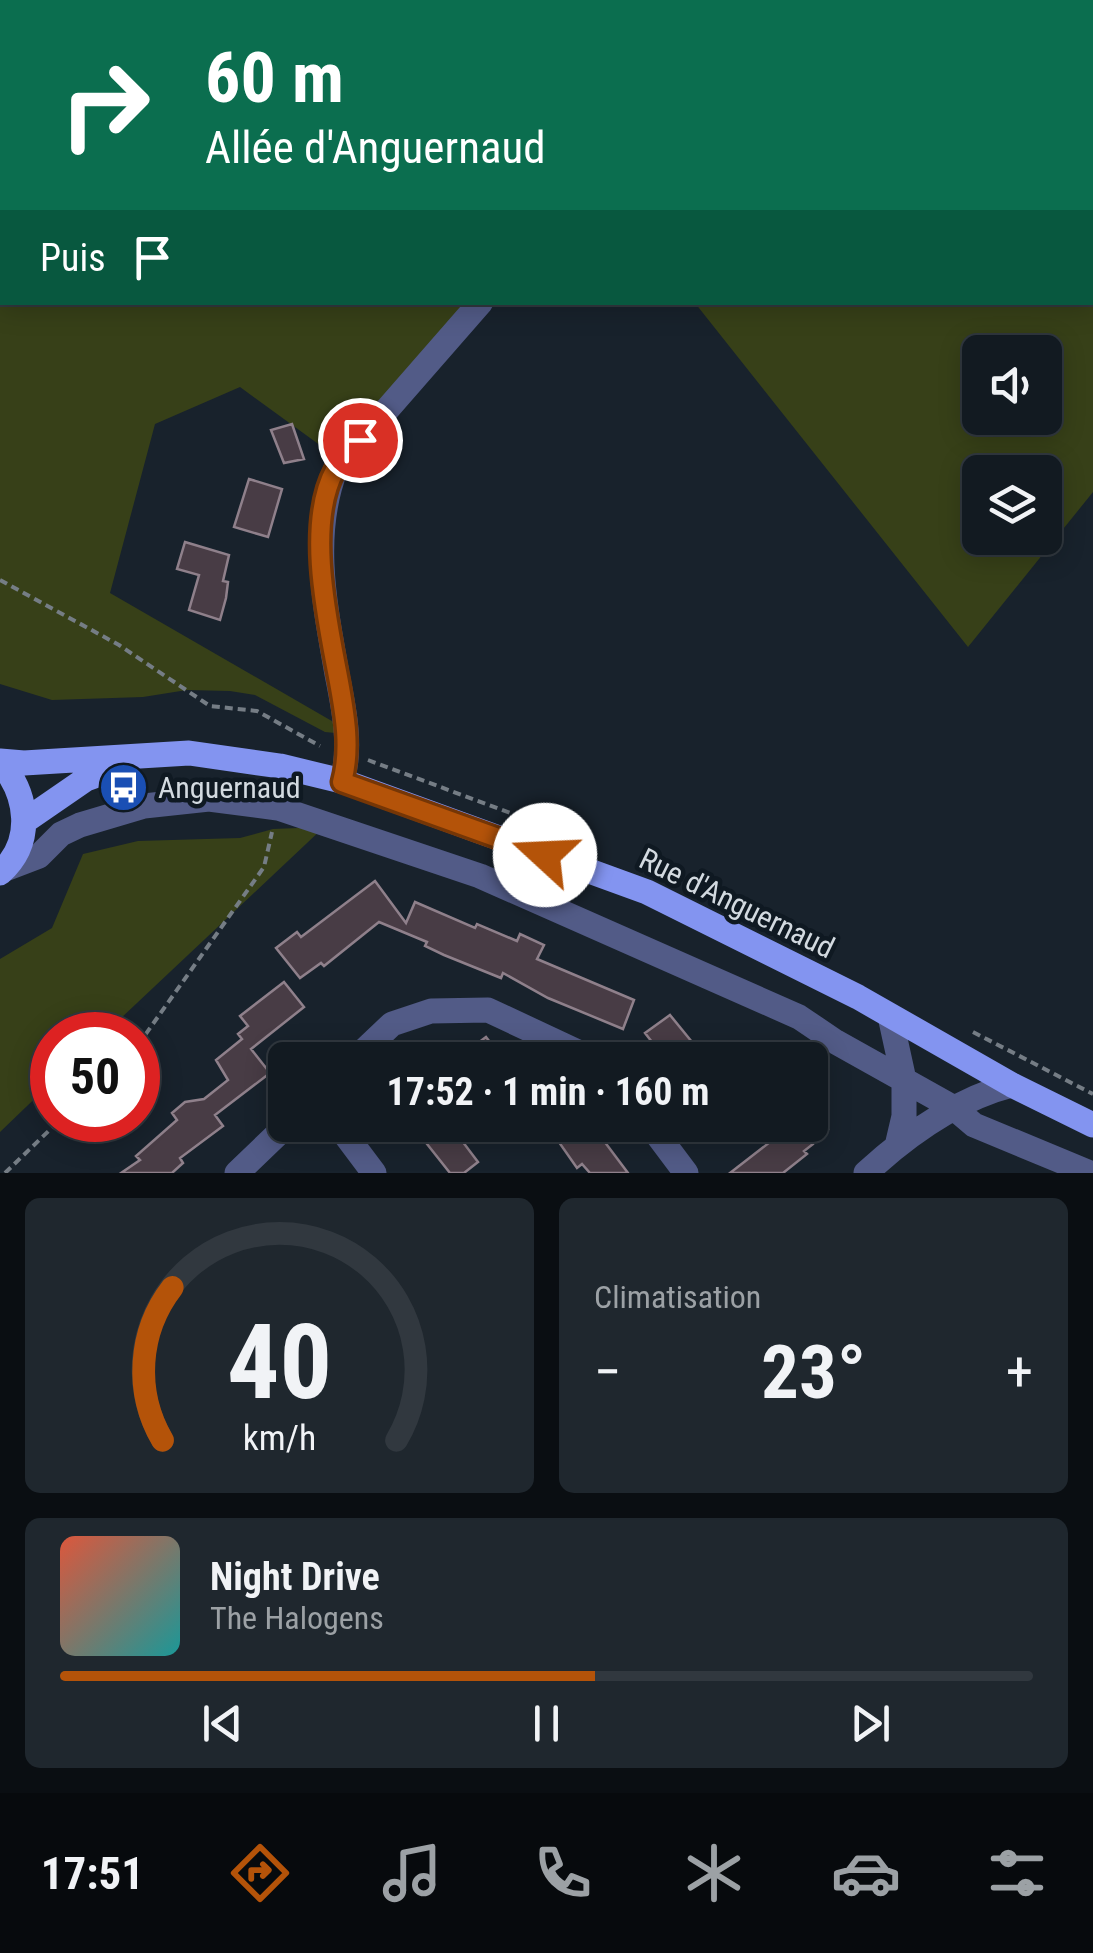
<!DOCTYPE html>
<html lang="fr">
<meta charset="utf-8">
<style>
:root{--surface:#121a21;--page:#1f272e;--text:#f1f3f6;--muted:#9ca1a5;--line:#31383f;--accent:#b45309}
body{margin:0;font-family:"Roboto Condensed",sans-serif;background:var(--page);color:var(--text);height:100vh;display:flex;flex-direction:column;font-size:38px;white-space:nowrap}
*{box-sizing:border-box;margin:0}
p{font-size:32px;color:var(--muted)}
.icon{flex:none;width:55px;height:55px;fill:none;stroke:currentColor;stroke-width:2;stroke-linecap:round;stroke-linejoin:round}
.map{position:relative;height:1173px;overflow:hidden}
.panel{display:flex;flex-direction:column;gap:25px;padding:25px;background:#0a0e12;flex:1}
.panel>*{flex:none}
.banner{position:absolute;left:0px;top:0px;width:1095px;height:305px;box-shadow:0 5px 25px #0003,0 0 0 2px var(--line);background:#0b6e4f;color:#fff;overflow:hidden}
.controls{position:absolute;left:962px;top:335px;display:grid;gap:20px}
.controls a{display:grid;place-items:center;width:100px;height:100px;border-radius:15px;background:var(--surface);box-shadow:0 5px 25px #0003,0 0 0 2px var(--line);font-size:50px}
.speed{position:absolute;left:30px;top:1012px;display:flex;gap:20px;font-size:50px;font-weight:700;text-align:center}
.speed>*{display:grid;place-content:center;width:130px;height:130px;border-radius:50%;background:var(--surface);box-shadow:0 5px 25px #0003,0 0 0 2px var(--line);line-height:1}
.speed .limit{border:15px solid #d22;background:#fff;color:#111}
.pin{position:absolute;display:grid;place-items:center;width:85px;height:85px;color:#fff;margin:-42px;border:5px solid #fff;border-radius:50%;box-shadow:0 2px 10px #0007}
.me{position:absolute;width:110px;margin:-55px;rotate:290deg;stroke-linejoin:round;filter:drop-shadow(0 0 8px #0008)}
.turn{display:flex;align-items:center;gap:35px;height:210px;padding:0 40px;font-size:45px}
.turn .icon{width:130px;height:130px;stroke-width:2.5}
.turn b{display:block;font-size:70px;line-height:85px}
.then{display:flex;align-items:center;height:95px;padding:0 40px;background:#0003;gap:20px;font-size:38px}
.big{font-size:75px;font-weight:700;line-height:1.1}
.panel .widget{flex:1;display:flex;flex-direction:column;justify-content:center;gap:15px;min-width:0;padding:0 35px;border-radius:15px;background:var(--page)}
.panel .dial{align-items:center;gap:0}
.dial svg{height:260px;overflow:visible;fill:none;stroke:var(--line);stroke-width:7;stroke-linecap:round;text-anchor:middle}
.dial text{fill:var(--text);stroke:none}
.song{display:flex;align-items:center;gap:30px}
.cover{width:120px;height:120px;border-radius:15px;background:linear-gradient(135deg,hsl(10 70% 55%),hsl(180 70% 35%))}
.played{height:10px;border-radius:5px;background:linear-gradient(90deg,var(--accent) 55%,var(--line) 55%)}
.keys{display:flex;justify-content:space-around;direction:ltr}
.heat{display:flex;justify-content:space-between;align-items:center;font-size:55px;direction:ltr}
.panel .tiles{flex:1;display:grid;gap:25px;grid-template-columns:1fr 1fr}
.widget:last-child{grid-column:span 2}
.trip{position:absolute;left:268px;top:1042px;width:560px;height:100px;border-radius:15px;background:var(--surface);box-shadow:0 5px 25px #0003,0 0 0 2px var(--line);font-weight:700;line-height:100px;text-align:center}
.dock{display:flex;height:160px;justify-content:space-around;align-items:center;background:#070a0d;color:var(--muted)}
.dock .icon{width:70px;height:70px}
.dock .active{color:var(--accent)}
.dock b{font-size:45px;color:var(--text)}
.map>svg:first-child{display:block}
.green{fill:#374018;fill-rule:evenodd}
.building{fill:#483c45;stroke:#8f808b;stroke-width:2.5}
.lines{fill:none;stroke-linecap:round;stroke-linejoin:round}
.path{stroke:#757d85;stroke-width:4;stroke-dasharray:8 5;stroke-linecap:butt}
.minor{stroke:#525b87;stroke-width:25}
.major{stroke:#8394f0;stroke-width:25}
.route-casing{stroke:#753606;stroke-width:25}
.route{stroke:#b45309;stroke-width:18}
.labels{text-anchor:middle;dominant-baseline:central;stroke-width:9;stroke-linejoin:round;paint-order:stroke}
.poi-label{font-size:30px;fill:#d3dae0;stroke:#0f1922;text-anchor:start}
.street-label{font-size:30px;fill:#d3dae0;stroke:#0f1922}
</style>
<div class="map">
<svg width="1093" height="1173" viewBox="0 0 1093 1173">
<rect width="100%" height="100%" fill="#18222c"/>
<path class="green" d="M0,0H1093V492L968,647L695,303L1092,302V2H2V302L484,303L350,467L240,387L155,424L110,593L356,735L325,732L255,695L230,691L187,690L143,697L52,700L0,684ZM980,352H1045V418H980ZM980,472H1045V538H980Z
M324,827L103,1035H52V1082L0,1132V959L52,928L83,854L138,841L240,838L273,829Z"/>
<path class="building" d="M292,424L304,459L284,463L271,430Z
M249,479L282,489L268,537L234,527Z
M185,542L229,555L223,581L228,582L226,598L220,620L189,610L199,575L177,569Z
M375,881L406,923L415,902L475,928L477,924L517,941L520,934L544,945L537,959L634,1000L623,1029L548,998L503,973L501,978L444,955L425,946L427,942L379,922L324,966L321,963L300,978L276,948L297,932L301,937Z
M284,982L304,1007L251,1049L270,1073L215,1115L223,1126L180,1158L183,1163L172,1173H121L140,1160L136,1156L177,1120L172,1113L185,1102L204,1099L228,1080L216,1060L242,1039L238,1034L248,1026L240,1016Z
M670,1015L692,1042L706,1060H666L645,1033Z
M486,1037L504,1060H478L470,1049Z
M813,1112L828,1129L812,1141L813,1144L804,1151L807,1154L783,1173H730L792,1125H810V1114Z
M412,1125H450L478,1162L464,1173H450Z
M547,1125H592L628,1173H590L582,1164L577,1168Z"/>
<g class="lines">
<path class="path" d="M0,580L119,645L210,706L257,711L320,746
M368,760L588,842
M694,886L766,921
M973,1032L1093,1094
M138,1045L264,867L272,832
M5,1173L60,1120"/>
<path class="minor" d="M751,2L754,0
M342,781C352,746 344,709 337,674C325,606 310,535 336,468L481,302
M5,869L39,856L61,834L80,825L144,806L209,799L278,808L480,876L799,1017L836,1042L954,1108L974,1125L1090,1173
M890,1016L904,1080V1116L897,1146
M354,1060L392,1024L431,1011L488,1010L595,1060
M338,1125L374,1173
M650,1125L686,1173
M237,1173L287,1125
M866,1173C907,1135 957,1099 1012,1085"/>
<path class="major" d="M0,761L24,763L189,753L280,766L342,781L647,892L858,997L1012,1085L1093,1125
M0,762C28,794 35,842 0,873
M25,821L86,779L128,764"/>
</g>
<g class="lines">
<defs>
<path id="route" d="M360,440C352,449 341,459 335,470C305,525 328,623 339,682C345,715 351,749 342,782L545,855"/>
</defs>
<use href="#route" class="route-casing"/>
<use href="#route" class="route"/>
</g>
<defs>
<symbol id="bus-disc" viewBox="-11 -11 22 22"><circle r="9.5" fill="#1a4fb4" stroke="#0f1922"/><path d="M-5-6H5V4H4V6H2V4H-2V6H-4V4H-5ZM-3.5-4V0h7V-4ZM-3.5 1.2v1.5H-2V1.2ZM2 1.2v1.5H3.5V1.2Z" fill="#fff"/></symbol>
</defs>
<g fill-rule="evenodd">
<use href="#bus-disc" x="96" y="760" width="55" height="55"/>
</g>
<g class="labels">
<g class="poi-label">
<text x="158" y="787">Anguernaud</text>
</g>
<g class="street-label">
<text transform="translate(737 903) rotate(26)">Rue d'Anguernaud</text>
</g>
</g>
</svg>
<div class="controls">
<a><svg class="icon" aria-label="sound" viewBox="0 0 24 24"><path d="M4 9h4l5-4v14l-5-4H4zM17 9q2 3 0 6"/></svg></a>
<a><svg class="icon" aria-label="layers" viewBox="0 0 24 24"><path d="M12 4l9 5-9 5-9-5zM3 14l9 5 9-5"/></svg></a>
</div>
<div class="speed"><div class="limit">50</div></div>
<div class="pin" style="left:360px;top:440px;background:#d93025"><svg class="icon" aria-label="arrive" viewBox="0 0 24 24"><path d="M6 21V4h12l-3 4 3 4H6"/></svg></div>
<svg class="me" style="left:545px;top:855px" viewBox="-20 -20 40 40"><circle r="19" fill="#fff"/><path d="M0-13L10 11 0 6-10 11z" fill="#b45309"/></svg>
<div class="trip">17:52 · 1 min · 160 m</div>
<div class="banner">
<div class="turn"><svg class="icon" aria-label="right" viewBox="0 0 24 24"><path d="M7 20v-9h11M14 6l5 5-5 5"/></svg><div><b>60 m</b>Allée d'Anguernaud</div></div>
<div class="then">Puis<svg class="icon" aria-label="arrive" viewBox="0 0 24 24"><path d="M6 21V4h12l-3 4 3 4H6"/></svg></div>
</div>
</div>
<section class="panel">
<div class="tiles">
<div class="widget dial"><svg viewBox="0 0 100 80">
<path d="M14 69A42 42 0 1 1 86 69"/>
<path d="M14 69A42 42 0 0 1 17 22" stroke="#b45309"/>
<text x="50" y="56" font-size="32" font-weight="700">40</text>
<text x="50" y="72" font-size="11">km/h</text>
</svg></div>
<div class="widget"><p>Climatisation</p>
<div class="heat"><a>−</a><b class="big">23°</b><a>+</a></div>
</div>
<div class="widget">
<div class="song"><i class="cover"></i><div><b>Night Drive</b><p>The Halogens</p></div></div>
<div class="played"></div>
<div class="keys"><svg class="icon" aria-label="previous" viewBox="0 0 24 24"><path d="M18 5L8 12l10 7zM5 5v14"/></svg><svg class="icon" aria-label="pause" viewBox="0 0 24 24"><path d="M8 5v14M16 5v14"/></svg><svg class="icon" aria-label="next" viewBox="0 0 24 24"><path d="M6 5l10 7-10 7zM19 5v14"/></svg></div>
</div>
</div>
</section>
<nav class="dock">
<b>17:51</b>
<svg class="icon active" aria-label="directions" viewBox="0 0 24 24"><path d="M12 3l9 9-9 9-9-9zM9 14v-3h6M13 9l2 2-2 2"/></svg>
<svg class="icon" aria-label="music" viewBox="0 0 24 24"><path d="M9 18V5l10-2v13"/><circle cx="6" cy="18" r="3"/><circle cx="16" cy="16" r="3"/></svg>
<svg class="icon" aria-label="phone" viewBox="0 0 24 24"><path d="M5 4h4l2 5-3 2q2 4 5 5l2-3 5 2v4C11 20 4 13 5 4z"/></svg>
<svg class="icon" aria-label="climate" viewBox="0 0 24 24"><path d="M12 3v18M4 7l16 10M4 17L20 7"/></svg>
<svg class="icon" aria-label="car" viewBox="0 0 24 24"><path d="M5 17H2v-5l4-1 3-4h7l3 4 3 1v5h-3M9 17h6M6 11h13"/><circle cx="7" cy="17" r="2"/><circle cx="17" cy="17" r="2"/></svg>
<svg class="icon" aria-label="filters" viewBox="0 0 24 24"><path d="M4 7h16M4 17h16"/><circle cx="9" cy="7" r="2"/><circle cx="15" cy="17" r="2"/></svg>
</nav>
